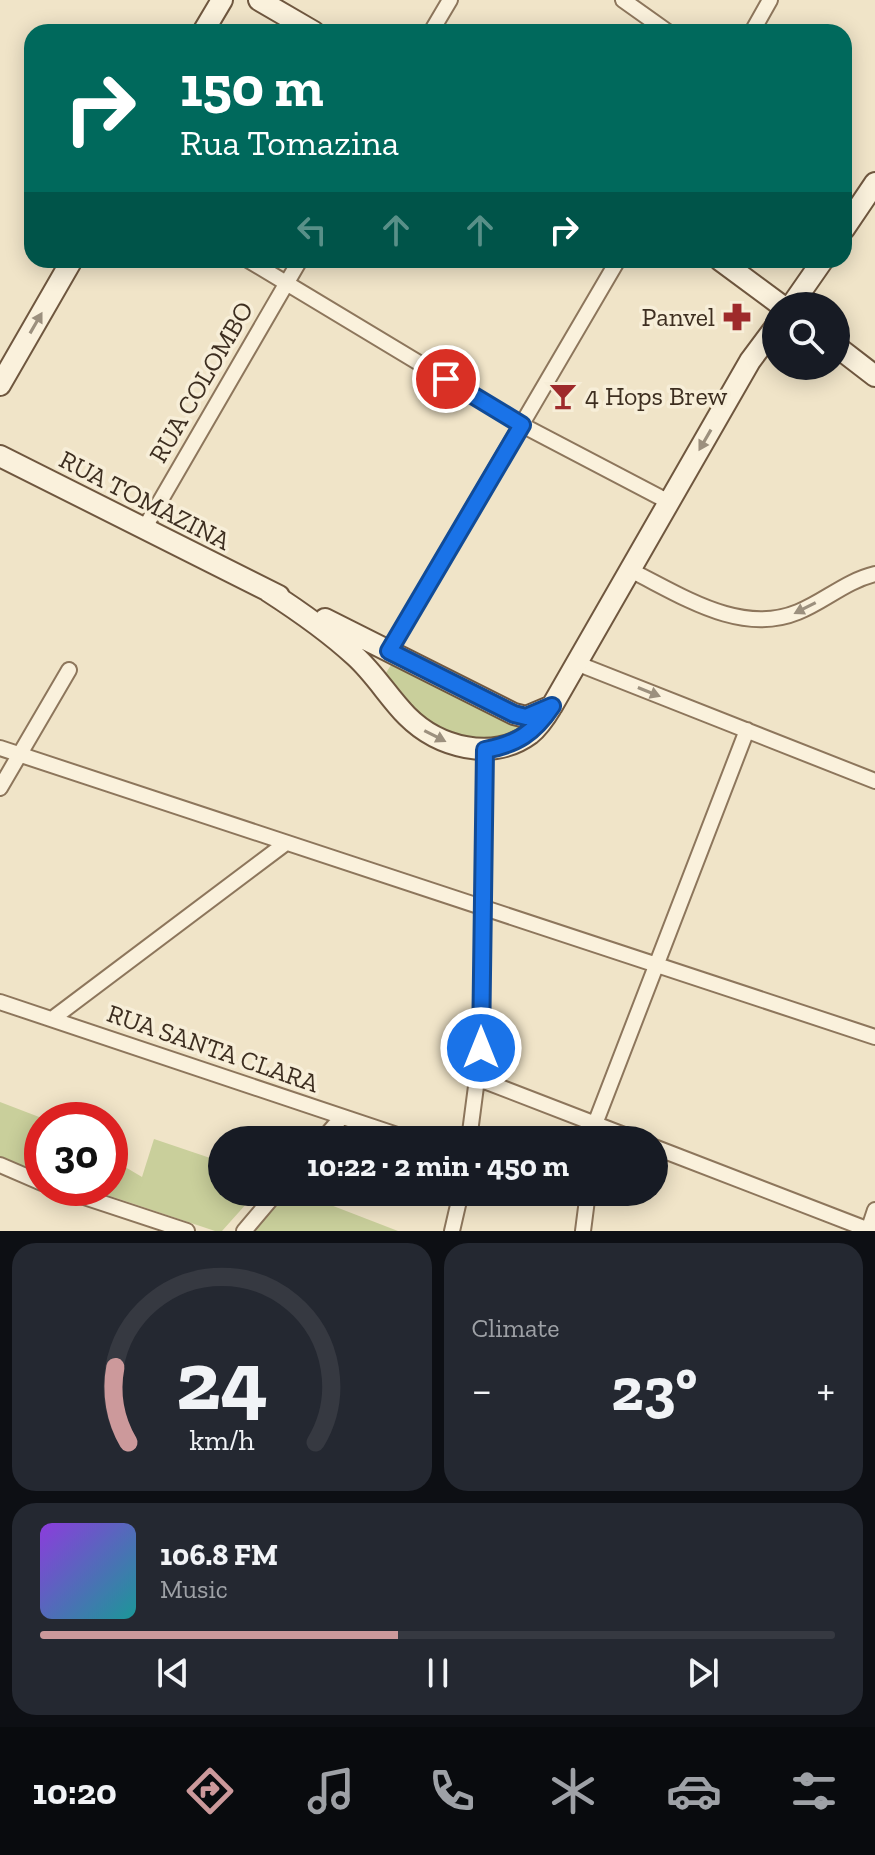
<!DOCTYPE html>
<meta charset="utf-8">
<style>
:root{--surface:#171b24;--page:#242831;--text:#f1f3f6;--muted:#9ea1a6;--line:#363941;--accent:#cc999b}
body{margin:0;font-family:"Zilla Slab",serif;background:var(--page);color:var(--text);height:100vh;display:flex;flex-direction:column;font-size:30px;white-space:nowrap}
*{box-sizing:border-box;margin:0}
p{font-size:26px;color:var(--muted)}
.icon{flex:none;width:44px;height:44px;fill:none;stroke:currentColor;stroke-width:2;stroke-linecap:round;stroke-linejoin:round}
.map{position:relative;height:1231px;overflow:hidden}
.side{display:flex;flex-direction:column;gap:12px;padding:12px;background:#0d0f14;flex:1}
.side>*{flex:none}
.hud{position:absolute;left:24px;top:24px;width:828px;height:244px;border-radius:24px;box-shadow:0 4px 20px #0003;background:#00695c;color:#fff;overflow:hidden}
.buttons{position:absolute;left:762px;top:292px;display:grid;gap:16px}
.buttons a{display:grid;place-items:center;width:88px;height:88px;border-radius:50%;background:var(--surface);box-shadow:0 4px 20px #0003;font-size:40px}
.speed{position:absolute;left:24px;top:1102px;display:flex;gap:16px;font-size:40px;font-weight:700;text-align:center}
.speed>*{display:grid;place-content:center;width:104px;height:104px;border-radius:50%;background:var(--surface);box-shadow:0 4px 20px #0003;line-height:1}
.speed .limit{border:12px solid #d22;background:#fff;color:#111}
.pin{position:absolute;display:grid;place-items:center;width:68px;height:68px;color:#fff;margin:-34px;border:4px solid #fff;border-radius:50%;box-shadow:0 2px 8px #0007}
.me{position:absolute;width:88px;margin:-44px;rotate:0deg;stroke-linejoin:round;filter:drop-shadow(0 0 6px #0008)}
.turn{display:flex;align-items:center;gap:28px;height:168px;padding:0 24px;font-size:36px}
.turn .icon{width:104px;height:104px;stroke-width:2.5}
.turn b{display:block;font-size:56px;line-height:68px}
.lanes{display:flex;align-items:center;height:76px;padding:0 24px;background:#0003;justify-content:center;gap:40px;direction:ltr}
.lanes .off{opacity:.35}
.big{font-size:60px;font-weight:700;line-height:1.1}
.side .widget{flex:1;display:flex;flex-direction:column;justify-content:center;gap:12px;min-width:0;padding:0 28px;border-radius:24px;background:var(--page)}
.side .dial{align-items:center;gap:0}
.dial svg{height:208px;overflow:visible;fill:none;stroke:var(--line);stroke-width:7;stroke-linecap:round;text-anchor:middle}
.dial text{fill:var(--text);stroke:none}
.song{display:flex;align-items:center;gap:24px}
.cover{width:96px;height:96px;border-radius:12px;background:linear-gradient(135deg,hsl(270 70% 55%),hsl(180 70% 35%))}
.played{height:8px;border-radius:4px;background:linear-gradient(90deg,var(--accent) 45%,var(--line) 45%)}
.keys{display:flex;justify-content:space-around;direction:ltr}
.heat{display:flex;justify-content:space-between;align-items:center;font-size:44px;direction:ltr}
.side .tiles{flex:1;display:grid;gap:12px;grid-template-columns:1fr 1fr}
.widget:last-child{grid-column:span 2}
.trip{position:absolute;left:208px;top:1126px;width:460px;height:80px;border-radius:40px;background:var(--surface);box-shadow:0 4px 20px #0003;font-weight:700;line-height:80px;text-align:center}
.tabs{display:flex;height:128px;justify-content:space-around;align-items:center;background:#090b0e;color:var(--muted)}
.tabs .icon{width:56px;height:56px}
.tabs .current{color:var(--accent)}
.tabs b{font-size:36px;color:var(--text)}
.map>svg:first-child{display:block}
.green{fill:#c9cf9b}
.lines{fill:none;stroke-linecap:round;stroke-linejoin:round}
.street-casing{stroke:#8d765c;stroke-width:18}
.secondary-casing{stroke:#6f573f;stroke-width:24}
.street{stroke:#faf1dc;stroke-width:14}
.secondary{stroke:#faf1dc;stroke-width:20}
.oneway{fill:#9c907e}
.route-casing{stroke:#114b97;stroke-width:20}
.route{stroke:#1a73e8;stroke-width:14}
.labels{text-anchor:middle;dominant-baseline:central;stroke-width:7;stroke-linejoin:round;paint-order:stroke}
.poi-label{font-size:26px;fill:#3d2e20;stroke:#f7eed8;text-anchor:end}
.street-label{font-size:26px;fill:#3d2e20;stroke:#f7eed8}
</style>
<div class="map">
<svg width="875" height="1231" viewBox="0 0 875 1231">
<rect width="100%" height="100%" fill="#f0e4c8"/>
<path class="green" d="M391,665L521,729C512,733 502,740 492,741C444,750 413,706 384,676Z
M0,1102L47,1120H42V1173L16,1165L0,1156Z
M154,1139L222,1162V1192H257L222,1231H215L86,1188H110V1158L142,1177Z
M287,1192H297L398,1231H254Z"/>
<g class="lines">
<defs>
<path id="street" d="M623,0L668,32
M431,32L450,0
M752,32L770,0
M248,260L522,425L669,502
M144,529L300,260
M630,570C681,595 740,636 798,612C825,601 846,581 875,574
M389,651L618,260
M576,663L875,781
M0,748L875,1037
M0,788L69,670
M0,1002L412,1140
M52,1019L286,843
M479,1079L637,1140
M322,1140L342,1117
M469,1140L481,1048L485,750
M594,1140L595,1124L747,730
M654,1147L869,1230
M0,1165L42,1183
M57,1188L187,1231
M244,1231L277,1192
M452,1231L461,1192
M583,1231L588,1192
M868,1231L875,1210"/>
<path id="secondary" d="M259,0L314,32
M203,32L222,0
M844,229L875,183
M720,260L782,306
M791,306L823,260
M836,346L875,376
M0,385L72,260
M0,456L279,596
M268,591C299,611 328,631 355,656C375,674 389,698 407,716C438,747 492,762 530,734C539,727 546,716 552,706L750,361L776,326
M325,619L514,714L526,717L552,706"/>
</defs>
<use href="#street" class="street-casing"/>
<use href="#secondary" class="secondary-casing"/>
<use href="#street" class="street"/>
<use href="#secondary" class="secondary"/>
</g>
<defs><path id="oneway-solid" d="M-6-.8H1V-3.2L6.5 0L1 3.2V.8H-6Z" transform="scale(2)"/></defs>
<g class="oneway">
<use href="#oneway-solid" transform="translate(36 323) rotate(-60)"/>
<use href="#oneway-solid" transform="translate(705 440) rotate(120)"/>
<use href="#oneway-solid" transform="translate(805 608) rotate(153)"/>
<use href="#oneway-solid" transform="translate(649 692) rotate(22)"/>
<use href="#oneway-solid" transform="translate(435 736) rotate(27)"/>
</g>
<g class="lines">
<defs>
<path id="route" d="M446,379L522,425L389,651L514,714L526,717L552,706C534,733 517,744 485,750L481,1048"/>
</defs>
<use href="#route" class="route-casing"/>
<use href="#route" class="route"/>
</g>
<defs>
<symbol id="pharmacy-bare" viewBox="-9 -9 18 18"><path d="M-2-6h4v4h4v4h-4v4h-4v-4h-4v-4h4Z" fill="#9e2a2b" stroke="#f7eed8" stroke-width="2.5" paint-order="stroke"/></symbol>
<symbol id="bar-bare" viewBox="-9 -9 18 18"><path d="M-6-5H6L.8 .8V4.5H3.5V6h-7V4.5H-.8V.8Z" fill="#9e2a2b" stroke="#f7eed8" stroke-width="2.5" paint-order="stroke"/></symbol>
</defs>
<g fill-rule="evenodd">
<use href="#pharmacy-bare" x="717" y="297" width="40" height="40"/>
<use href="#bar-bare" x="543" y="376" width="40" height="40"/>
</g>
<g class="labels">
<g class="poi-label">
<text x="715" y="317">Panvel</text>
<text x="585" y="396" text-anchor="start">4 Hops Brew</text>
</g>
<g class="street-label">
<text transform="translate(201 382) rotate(-60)">RUA COLOMBO</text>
<text transform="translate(145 500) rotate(27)">RUA TOMAZINA</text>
<text transform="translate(213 1048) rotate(19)">RUA SANTA CLARA</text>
</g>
</g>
</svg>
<div class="buttons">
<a><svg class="icon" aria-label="search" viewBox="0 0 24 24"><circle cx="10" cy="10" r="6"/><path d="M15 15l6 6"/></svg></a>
</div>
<div class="speed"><div class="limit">30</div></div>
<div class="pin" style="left:446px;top:379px;background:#d93025"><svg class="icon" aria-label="arrive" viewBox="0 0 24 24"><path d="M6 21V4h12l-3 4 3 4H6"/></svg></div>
<svg class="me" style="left:481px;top:1048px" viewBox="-20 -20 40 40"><circle r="17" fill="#1a73e8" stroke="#fff" stroke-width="3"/><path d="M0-11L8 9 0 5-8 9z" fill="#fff"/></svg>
<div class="trip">10:22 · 2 min · 450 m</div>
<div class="hud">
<div class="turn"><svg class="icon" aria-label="right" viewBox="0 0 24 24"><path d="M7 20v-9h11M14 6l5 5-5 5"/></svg><div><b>150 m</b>Rua Tomazina</div></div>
<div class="lanes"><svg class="icon off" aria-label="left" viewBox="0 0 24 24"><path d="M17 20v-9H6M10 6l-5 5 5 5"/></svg><svg class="icon off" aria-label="ahead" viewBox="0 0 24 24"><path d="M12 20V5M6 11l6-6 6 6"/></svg><svg class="icon off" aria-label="ahead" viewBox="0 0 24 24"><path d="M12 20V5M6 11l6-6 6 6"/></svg><svg class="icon" aria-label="right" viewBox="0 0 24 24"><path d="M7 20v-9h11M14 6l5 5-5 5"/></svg></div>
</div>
</div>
<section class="side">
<div class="tiles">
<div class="widget dial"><svg viewBox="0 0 100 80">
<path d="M14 69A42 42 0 1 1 86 69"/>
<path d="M14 69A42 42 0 0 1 9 40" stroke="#cc999b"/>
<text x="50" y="56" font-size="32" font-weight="700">24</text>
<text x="50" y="72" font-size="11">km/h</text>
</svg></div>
<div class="widget"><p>Climate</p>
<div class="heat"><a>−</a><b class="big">23°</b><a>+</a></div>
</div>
<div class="widget">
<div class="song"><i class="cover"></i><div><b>106.8 FM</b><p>Music</p></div></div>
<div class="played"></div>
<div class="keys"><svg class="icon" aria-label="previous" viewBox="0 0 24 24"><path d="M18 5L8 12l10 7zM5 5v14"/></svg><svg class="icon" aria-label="pause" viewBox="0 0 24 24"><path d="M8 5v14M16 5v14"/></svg><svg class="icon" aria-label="next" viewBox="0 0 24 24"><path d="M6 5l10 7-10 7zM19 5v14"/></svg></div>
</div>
</div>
</section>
<nav class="tabs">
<b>10:20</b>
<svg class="icon current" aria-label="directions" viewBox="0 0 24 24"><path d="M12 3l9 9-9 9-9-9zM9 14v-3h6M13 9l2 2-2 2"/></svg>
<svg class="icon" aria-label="music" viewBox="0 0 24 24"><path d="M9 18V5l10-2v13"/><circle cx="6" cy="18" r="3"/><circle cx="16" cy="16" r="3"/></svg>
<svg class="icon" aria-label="phone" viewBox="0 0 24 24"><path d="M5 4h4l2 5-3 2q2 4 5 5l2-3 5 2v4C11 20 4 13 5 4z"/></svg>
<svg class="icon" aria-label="climate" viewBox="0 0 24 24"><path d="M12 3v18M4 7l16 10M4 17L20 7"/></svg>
<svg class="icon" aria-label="car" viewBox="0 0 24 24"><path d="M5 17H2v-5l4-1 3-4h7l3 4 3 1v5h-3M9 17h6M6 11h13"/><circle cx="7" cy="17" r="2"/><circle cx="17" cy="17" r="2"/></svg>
<svg class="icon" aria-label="filters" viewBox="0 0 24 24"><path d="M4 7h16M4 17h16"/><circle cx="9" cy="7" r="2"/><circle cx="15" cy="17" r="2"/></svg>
</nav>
